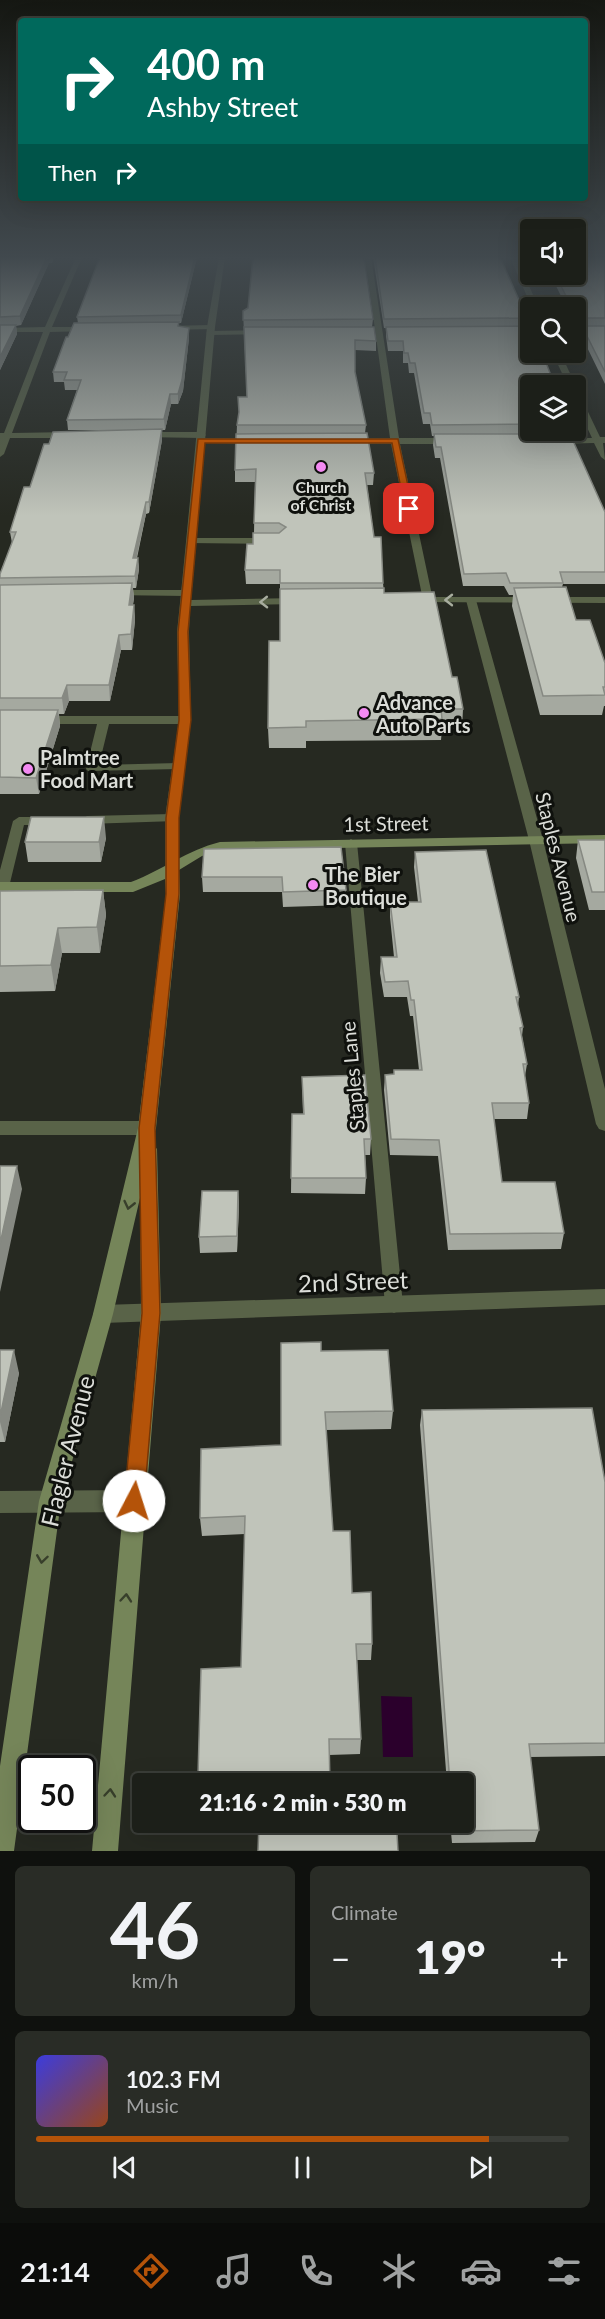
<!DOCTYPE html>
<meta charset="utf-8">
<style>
:root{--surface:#1c1f19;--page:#292c26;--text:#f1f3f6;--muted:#a0a2a2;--line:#3a3d38;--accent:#b45309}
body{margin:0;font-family:Lato,sans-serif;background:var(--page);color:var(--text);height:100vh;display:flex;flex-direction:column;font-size:22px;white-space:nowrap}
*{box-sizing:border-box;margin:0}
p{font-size:20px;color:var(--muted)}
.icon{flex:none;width:33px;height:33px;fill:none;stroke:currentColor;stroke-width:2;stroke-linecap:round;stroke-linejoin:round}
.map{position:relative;height:1851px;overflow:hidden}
.drawer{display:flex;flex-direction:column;gap:15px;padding:15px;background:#0f110e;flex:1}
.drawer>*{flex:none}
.top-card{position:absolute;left:18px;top:18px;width:570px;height:183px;border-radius:6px;box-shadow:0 6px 24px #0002,0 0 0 2px var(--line);background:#00695c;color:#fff;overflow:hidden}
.controls{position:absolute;left:520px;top:219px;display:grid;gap:12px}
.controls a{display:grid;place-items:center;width:66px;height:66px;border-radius:6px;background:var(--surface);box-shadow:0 6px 24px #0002,0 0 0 2px var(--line);font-size:30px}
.speed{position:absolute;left:18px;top:1755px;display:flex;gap:12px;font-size:30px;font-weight:700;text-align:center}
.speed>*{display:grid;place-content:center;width:78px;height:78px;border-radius:50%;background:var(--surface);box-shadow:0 6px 24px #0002,0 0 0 2px var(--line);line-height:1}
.speed .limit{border:3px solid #111;border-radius:9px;background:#fff;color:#111}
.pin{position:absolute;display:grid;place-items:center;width:51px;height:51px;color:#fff;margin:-26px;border-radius:12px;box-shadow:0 3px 9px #0006}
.me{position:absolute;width:66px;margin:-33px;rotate:5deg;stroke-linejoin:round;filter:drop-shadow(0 0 4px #0008)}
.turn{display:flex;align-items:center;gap:21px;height:126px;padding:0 30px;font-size:27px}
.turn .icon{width:78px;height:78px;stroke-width:2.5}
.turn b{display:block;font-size:42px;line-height:51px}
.then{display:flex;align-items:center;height:57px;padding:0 30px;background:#0003;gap:12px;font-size:22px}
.big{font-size:45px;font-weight:800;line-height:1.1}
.drawer .card{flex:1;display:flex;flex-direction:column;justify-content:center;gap:9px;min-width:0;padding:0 21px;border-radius:9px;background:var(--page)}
.drawer .dial{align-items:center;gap:0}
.dial b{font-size:78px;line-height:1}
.song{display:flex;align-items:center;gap:18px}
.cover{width:72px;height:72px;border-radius:9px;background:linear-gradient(135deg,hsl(240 70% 55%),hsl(20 70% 35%))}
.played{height:6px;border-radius:3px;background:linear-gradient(90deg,var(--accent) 85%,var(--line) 85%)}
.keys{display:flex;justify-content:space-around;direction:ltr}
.heat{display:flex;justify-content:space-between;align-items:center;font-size:33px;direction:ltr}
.drawer .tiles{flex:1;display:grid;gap:15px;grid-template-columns:1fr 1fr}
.card:last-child{grid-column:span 2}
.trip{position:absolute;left:132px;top:1773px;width:342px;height:60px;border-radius:6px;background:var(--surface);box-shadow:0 6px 24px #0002,0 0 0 2px var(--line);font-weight:800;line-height:60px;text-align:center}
.menu{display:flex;height:96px;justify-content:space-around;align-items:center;background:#0b0c0a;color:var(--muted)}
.menu .icon{width:42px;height:42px}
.menu .selected{color:var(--accent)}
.menu b{font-size:27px;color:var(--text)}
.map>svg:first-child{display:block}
.water{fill:#2b002c}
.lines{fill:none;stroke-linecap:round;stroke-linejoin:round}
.service{fill:#596348;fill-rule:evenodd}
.minor{fill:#596348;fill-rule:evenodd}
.tertiary{fill:#596348;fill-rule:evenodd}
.secondary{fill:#758559;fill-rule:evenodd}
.wall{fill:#a5a9a0}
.shaded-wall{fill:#868982}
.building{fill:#c0c4ba;stroke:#868982;stroke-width:1.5}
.oneway{stroke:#a8ad9f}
.oneway2{stroke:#383f2b}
.route{fill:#b45309;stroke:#753606;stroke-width:1.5}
.poi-dot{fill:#f38af2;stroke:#0f110d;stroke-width:2}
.labels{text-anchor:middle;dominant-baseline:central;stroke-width:6;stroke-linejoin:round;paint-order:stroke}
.far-poi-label{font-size:16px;font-weight:bold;fill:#dcded9;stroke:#0f110d}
.poi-label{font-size:20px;font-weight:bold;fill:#dcded9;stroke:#0f110d;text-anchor:start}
.street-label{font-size:20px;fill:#dcded9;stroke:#0f110d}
.near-street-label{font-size:24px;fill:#dcded9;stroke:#0f110d}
</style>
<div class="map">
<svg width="605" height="1851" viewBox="0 0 605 1851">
<rect width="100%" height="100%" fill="#262921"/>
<path class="water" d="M381,1696L412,1697L413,1757H383Z"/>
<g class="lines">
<path class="service" d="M191,538H270L275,541L270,544L188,543L186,541Z
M104,717L110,720L99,765L178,763L184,766L178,769L88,771L86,769L98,720Z
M172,814L178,818L176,821L87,824L81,820L87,816Z
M19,817H47L53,821L47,825H24L9,887L2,891H0V870L13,821Z
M351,839L357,843L403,1305L400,1310L394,1313L388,1310L385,1305L345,843Z"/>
<path class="minor" d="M76,257H82L52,327H90L94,329L90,331L50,332L12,433L72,432L76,435L72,438H10L4,454L0,457V433H4L43,332H0V328L45,327Z
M365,257H371L399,438H453L457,441L453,444H400L433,600L428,603L423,600L391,444H348L344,441L348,438H390Z
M510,257H516L539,308H532Z
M211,325L214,329L165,330L161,328L165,326Z
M576,329H605V333H576Z
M264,330L267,334L210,335L206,333L210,331Z
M552,352H560L576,386H568Z
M576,393L580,395L600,437H605V443H603L605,460L601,457L594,443L552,444L548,441L552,438H592L576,404Z
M144,432H202L206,435L202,438L141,437V433Z
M201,438H255L259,441L255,444L198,443L197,441Z
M114,590H186L191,593L186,596L110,595V591Z
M471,597L476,600L543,840L605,1089V1131L599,1129L596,1124L529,840L466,600Z
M0,716H185L191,720L185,724H0Z
M0,1121H147L153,1123L156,1128L153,1133L147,1135H0Z
M605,1289V1305L103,1323L96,1320L93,1314L96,1308L103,1305Z
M134,1490L142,1493L145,1501L142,1509L134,1512L0,1513V1491Z"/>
<path class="tertiary" d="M219,257H225L215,327L191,600L299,598L304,601L299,604L190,606L189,632L191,720L179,818V868L172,872L165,868V818L179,720L177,632L181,593L207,327Z
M416,597H605V603L412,602V598Z"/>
<path class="secondary" d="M605,835V843L221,850L202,856L179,870L180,894L156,1128L152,1143L157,1149L161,1313L118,1851H92L141,1313L140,1198L113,1314L61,1501L14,1851H0V1766L39,1501L93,1314L138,1128L166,894L165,879L133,892H0V882H131C163,870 187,850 220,842Z"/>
</g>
<path class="wall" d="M0,257H55L52,263H49L21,325L16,326L17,334L0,370Z
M197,257L181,323H179V327L189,328V338L183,391L178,404H171L165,430H162V440L149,513L146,514L137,558H138L139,569L136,588H133L134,598L133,605H134L135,620L132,650H121L110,701H69L64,714H59L60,726L39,794H0V574L12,543L10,532L49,444L122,430H68L67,420L77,390H65L64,382H54L53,372L68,337L78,323L77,317Z
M373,257H500L527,318L526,326L531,386V430H565L564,434L605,512V584H563L562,587L576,620L605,663V706H604L602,715H540L512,606L513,595H509L504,586H463L440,458H435L433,445L434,436H432L430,424H423L414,373H409L408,363H403V351H388L386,336V328H384Z
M605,257V384L581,335L582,327L576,326V308H567L550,274H576Z
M248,308L373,319L372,327L376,341V351L355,350V372L366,425L365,433L374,473L373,485H367L374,537L383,583L384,593L452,677L463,709L462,729H442L441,740L306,741V748H269L268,728L280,641V584H246L245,570L253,544L254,533L255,482H235V470L237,425L247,397L243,311Z
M106,838L101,862H28L25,842Z
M578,840H605V910H589L576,858Z
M204,849L346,890V905L283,907L282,892H203L202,877Z
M415,852L519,997L518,1006L523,1027L522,1036L527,1064L525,1076L529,1103L527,1119H494L502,1182L564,1233L561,1249L448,1250L438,1156L390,1155L384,1090L385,1075L393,1074L419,1070L413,1016H410L407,997H384L380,973L381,957H394L390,917V902H418L414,867Z
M103,890L106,915L100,953H62L55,991L0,992V891Z
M302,1077L371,1139L370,1155H365L366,1178L365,1194L291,1193L292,1114H303Z
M238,1191L239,1206L237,1252L200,1253L199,1237Z
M0,1350L19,1373L5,1442H0Z
M321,1351L393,1411L391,1429L326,1430L333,1531L352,1593L372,1644L371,1660H357L361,1739L360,1754L329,1755L330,1784H199L198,1775L241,1667L245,1534L202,1536L200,1518L281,1445Z
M422,1410L605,1482V1756L530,1757L539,1830L535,1842L452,1843L450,1822H464V1784H447L420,1425Z"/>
<path class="shaded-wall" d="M47,257H49V263L21,325L20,316Z
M195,257H197L181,323V315Z
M16,325L17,334L0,370V357Z
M189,328V338L183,391L178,404V394Z
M170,394L171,404L165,430L164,419Z
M162,429V440L149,513V502Z
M146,502V514L134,569L133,558Z
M138,558L139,569L136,588L135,576Z
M132,583L134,598L130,620L129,605Z
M134,605L135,620L132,650L131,634Z
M119,635L121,650L110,701L109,685Z
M67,685L69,701L64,714L62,698Z
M58,710L60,726L39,794L36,778Z
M104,817L106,838L101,862L99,842Z
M103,890L106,915L100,953L97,927Z
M58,928L62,953L55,991L51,965Z
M17,1166L22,1189L0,1292V1244Z
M238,1191L239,1206L237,1252V1236Z
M14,1350L19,1373L5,1442L0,1422V1417Z"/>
<path class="building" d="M0,257H47L20,316L0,317Z
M100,257H195L181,315L77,317Z
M253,257H364L373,319L243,320V311L248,308Z
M375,257H500L527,318L384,319Z
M576,257H605V318H577L576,315V308H572L555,274H576Z
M179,322L178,326L189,328L182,380L178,394H170L164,419L67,420L81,380H64L67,372H53L66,337H68L74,323Z
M0,325H16L0,357Z
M531,326V352H542L555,386H531V424L432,425L430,413H424L415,363H410L408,353H404L403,341H388L386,327Z
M582,326H605V372Z
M244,327H374L376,341L355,340V372L366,425H237L239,412L238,397H247Z
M162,429L149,502H146L133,558H138L135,576L0,578V574L16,532H10L24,487H30L44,444H49L53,432Z
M367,433L374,473H365L374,537H381L383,583H280V570H245L247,544H253V533H279L286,527L279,523H254L256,469L235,470L236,434Z
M434,434H570L605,512V572H560L563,583H510L506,573L464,574L441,447H436Z
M132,583L129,605H134L131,634L119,635L109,685H67L62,698H0V585Z
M566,587L576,620H590L605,663V687H603L605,695L543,696L514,588Z
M384,588V593L434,592L452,677H457L463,709H441L442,719L306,721V727L268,728L269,641H280V589Z
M0,710H58L36,778L0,777Z
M31,817H104L99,842H25Z
M578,840H605V892H592Z
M341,847L346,890L283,892L282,877H202L204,849Z
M486,850L519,997H516L523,1027L520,1028L527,1064H523L529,1103H492L502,1182H555L564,1233L450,1234L439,1140L391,1139L385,1075L394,1074V1070H422L414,1000H411L408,981L385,982L381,957H397L390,902H421L415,852Z
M103,890L97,927L58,928L51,965L0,966V891Z
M365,1075L371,1139H364L366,1178H291L292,1114H304L302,1077Z
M0,1166H17L0,1244Z
M202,1191H238L237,1236L199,1237Z
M321,1342V1351L388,1350L393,1411L325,1412L333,1531H350L352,1593L371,1592L372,1644H356L361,1739H329L330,1784H261V1772L198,1775L201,1669L241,1667L245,1516L200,1518L201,1449L281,1445V1343Z
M0,1350H14L0,1417Z
M592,1408L605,1482V1743L529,1744L539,1830L454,1831L453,1822H464V1784H450L422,1410Z
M259,1822H356V1832L397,1833L398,1851H258Z"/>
<defs><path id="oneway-chevron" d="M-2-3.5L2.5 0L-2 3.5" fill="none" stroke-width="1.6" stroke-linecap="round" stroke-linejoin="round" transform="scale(1.5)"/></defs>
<g class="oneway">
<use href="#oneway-chevron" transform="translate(449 600) rotate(-180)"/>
<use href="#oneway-chevron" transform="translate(264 602) rotate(179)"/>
</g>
<g class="oneway2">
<use href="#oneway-chevron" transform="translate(129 1205) rotate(103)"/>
<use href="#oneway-chevron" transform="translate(42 1559) rotate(98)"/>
<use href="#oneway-chevron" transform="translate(126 1598) rotate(-85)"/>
<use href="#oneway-chevron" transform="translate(110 1793) rotate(-85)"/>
</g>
<linearGradient id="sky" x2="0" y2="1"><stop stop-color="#151712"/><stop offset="0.5" stop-color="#41494e"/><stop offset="1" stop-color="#41494e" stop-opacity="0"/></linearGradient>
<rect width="605" height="516" fill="url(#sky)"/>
<path class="route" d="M198,439H398L413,509L409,512L405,509L392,443H205L188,632L191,720L179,818V894L155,1128L160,1313L144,1501L141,1508L134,1511L127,1508L124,1501L142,1313L139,1128L166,894V818L179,720L178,632Z"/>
<g class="poi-dot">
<circle cx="321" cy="467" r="6"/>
<circle cx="364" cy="713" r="6"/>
<circle cx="28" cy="769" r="6"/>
<circle cx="313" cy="885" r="6"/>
</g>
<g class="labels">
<g class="far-poi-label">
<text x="321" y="486">Church<tspan x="321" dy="18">of Christ</tspan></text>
</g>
<g class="poi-label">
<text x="376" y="702">Advance<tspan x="376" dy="23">Auto Parts</tspan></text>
<text x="40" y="757">Palmtree<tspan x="40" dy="23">Food Mart</tspan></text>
<text x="325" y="874">The Bier<tspan x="325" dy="23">Boutique</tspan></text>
</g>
<g class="street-label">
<text transform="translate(386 823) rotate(-1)">1st Street</text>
<text transform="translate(559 857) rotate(76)">Staples Avenue</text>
<text transform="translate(352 1076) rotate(-95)">Staples Lane</text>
</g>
<g class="near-street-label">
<text transform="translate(353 1281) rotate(-2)">2nd Street</text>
<text transform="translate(67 1451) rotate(-76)">Flagler Avenue</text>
</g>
</g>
</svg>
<div class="controls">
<a><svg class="icon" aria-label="sound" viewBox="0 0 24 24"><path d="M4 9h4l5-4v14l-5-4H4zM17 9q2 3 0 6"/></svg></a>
<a><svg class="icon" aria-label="search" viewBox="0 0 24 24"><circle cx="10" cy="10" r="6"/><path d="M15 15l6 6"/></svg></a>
<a><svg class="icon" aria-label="layers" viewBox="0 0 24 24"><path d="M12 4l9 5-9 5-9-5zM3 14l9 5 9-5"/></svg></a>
</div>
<div class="speed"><div class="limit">50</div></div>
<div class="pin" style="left:409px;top:509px;background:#d93025"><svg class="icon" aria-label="arrive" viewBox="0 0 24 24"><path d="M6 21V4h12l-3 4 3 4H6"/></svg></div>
<svg class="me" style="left:134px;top:1501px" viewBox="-20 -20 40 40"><circle r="19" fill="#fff"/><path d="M0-13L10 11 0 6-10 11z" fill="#b45309"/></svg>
<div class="trip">21:16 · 2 min · 530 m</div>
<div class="top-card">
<div class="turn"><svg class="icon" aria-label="right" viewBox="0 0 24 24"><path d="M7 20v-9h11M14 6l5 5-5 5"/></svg><div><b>400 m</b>Ashby Street</div></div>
<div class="then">Then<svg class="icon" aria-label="right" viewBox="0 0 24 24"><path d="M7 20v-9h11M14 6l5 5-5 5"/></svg></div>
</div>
</div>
<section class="drawer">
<div class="tiles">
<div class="card dial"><b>46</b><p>km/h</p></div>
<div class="card"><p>Climate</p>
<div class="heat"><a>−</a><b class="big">19°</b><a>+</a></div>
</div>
<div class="card">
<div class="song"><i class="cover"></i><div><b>102.3 FM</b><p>Music</p></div></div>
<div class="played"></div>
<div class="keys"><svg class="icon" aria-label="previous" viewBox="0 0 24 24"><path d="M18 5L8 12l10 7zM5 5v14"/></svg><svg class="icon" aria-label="pause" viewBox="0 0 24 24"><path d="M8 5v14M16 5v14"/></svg><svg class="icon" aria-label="next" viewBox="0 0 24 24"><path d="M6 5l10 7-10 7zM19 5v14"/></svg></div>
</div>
</div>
</section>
<nav class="menu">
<b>21:14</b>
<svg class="icon selected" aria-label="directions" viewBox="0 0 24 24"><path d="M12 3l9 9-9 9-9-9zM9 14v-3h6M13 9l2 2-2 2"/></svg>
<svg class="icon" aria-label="music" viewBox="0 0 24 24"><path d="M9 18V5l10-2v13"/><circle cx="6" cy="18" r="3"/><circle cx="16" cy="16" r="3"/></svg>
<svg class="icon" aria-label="phone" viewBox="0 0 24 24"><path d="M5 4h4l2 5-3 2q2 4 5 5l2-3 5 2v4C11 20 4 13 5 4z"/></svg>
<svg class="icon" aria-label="climate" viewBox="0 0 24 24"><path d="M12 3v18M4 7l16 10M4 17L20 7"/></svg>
<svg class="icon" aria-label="car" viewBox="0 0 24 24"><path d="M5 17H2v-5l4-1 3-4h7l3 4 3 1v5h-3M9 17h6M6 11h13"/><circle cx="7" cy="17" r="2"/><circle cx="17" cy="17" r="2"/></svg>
<svg class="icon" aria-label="filters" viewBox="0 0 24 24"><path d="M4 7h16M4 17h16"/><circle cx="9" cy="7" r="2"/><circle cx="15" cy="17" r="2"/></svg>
</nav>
